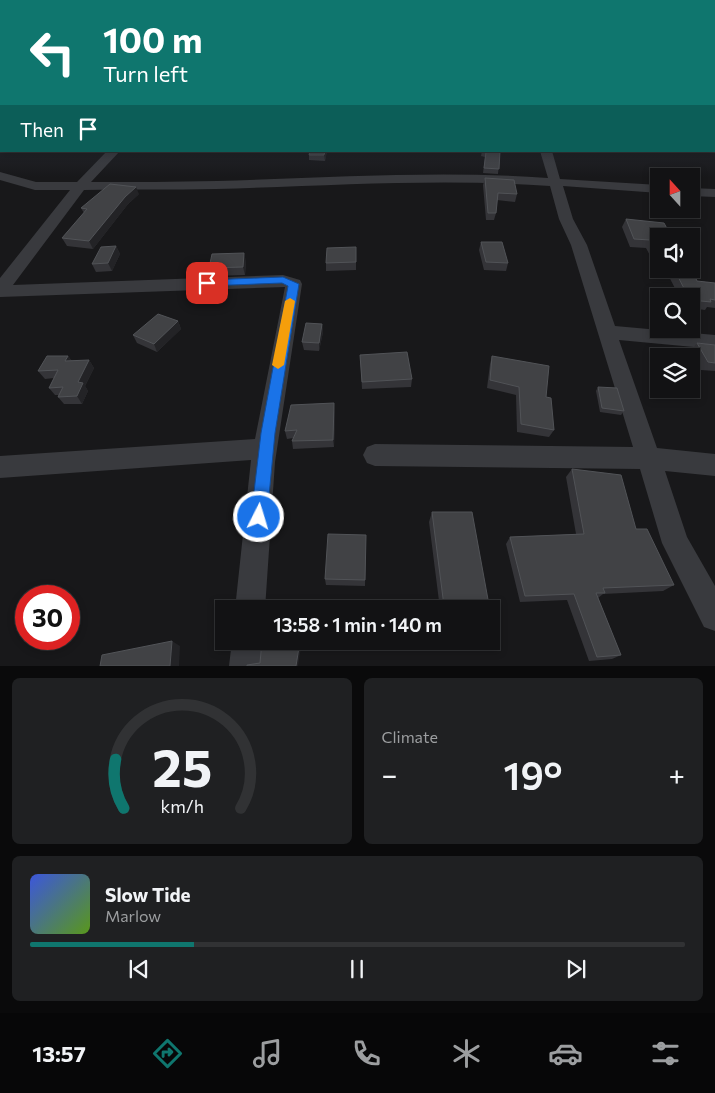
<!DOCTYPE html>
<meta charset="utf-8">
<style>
:root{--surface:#121214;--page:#1f2022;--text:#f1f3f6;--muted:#9c9ea0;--line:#313234;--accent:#0f766e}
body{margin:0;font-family:Commissioner,sans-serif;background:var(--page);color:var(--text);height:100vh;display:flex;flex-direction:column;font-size:19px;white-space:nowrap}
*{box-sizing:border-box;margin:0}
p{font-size:16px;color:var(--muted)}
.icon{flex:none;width:28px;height:28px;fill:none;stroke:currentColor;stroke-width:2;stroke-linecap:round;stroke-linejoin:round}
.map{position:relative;height:666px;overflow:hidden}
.sheet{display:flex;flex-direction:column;gap:12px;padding:12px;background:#0a0a0b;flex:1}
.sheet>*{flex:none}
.top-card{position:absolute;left:0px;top:0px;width:715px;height:152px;box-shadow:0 2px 8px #0003,0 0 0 1px var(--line);background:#0f766e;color:#fff;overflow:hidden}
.needle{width:32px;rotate:339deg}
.fabs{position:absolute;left:650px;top:168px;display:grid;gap:10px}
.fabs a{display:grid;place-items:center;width:50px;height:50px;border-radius:0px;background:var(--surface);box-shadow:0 2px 8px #0003,0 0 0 1px var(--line);font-size:25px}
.speed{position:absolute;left:15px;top:585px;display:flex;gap:10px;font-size:25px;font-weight:700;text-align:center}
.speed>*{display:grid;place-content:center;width:65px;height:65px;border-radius:50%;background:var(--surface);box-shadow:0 2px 8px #0003,0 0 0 1px var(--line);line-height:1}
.speed .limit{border:8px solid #d22;background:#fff;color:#111}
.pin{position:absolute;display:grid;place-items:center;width:42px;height:42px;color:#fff;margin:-21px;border-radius:10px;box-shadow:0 2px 8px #0006}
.me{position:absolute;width:55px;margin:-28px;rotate:5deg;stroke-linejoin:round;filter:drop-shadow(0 0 4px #0008)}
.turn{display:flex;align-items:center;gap:18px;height:105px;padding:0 20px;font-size:22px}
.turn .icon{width:65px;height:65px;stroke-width:2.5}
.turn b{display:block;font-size:35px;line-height:42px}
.then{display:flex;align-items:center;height:48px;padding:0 20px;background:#0003;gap:10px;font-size:19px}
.big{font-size:38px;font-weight:600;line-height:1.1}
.sheet .tile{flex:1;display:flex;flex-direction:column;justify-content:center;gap:8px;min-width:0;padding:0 18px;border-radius:8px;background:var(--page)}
.sheet .dial{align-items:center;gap:0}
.dial svg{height:130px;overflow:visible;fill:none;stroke:var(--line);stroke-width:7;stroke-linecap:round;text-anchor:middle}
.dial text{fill:var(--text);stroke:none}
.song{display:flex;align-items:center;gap:15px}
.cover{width:60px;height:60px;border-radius:8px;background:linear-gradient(135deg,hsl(230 70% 55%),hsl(90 70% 35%))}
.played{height:5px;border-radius:2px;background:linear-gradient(90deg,var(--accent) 25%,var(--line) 25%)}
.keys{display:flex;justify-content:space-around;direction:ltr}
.heat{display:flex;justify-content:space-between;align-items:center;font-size:28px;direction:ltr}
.sheet .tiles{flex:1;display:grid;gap:12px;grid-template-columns:1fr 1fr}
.tile:last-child{grid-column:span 2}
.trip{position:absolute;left:215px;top:600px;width:285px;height:50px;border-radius:0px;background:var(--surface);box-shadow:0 2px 8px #0003,0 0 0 1px var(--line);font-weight:600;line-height:50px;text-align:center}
.tabs{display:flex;height:80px;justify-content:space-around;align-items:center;background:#070708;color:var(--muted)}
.tabs .icon{width:35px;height:35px}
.tabs .on{color:var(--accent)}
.tabs b{font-size:22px;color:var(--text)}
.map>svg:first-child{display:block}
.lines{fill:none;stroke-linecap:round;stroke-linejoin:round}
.minor{fill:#393a3e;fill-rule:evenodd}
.wall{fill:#343438}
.shaded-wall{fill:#232326}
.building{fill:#414245;stroke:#515357}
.route{fill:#1a73e8;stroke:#114b97}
.slow{fill:#f59e0b}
</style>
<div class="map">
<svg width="715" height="666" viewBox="0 0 715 666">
<rect width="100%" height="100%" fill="#18181a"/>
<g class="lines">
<path class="minor" d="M107,151H120L91,182C133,182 175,182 217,181C327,178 437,170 548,178L540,151H552L560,179L659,185V193L563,186L573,219L587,245L615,326L715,335V349L619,340L657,448L715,454V476L665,471L687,537L715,586V631L704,627L662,543L640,469L375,466L367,463L363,455L367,447L375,444L633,447L571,245L559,219L550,186C438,178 328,186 216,189C172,190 128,189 84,190L13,285L283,275L300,280L302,284L275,462L265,609H235L251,460L0,478V456L255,439L285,287L0,297V278L70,190H35L0,180V172L36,182H77Z
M691,188L715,189V197L691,196Z
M232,641H263L261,666H229Z"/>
</g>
<path class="wall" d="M310,151H327L325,161L309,160V155Z
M482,151H500L498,174L483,173L485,157L481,156Z
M485,178L517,194L515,202L497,200L496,213L494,220H486L483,185Z
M139,194L128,204L93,249L67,246L62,238L84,213L81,208Z
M626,219L670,234L659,236V263H654L646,248L630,247L622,227Z
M481,242L508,263L506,271L484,270L479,250Z
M116,246L120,254L112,271L96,272L92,264Z
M356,247V270L326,271V263Z
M246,261L245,275L211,276L209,268Z
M665,269H691L697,281L715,283V308L707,307L705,310L691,308V296H679Z
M178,321L181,329L157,352L137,343L133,335Z
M322,324L323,332L319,351L304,350L302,342Z
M697,343L715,345V371L701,370L691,351Z
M360,355L412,379L411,387L362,389Z
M68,356L72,361L89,360L94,368L85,386L88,391L82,404H64L58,397L59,395H55L49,388L54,378L45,379L38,371Z
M492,356L546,397L554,430L549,437L517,432L516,395L487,388L490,364Z
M598,387L624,411L621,415L600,412L596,391Z
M335,411L334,447L293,449L292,441L293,438L287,439L285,431Z
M572,469L636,529L674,585L663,591L603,594L598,598L621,655L612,659L589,661L567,600L520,602L506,544L510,537L576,534L566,477Z
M432,512L489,605L486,609H440L429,522Z
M366,535L365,586L326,585L325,579Z"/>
<path class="shaded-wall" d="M325,151H327L325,161L324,155Z
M136,187L139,194L128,204L93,249L89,241L125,197Z
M116,246L120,254L112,271L108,263Z
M244,253L246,261L245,275L243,267Z
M178,321L181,329L157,352L154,344Z
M322,324L323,332L319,351V343Z
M68,356L74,364L65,361Z
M89,360L94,368L85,386L88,391L82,404L77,396L78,382Z
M334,403L335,411L334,447L333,440Z
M172,641L180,646L179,666H170Z
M300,641H302L298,666H296Z"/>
<path class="building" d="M310,151H325L324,155H309Z
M482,151H500L499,169L484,168L486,152Z
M485,178L514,180L517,194L498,193L496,213H488Z
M110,184L136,187L125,197L89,241L62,238L87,209L81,208Z
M626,219L664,223L670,234H675L676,236H659L658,255L650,240L634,239Z
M481,242H502L508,263L486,262Z
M116,246L108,263L92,264L101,247Z
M356,247V262L326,263L327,248Z
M244,253L243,267L209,268L212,254Z
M691,268L697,281L715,283V300L710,299L711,302L691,300V296H688L674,269H691Z
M158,314L178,321L154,344L133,335Z
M306,323L322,324L319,343L302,342Z
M697,343L715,345V363L708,362Z
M407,352L412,379L362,382L360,355Z
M47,356H68L65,361L89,360L78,382L83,383L77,396L58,397L63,387L49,388L58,370L38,371Z
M492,356L549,366L546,397L551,398L554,430L521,424L519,387L490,380Z
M598,387L617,388L624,411L602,408Z
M334,403L333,440L292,441L297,430L285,431L291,405Z
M572,469L621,475L636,529H647L674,585L603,588L605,593H596L621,655L597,657L574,594L525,596L510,537L584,534Z
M432,512H472L489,605L444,606Z
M328,534L366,535L365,580L325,579Z
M172,641L170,666H100L102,655Z
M262,641H300L296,666H247V665L260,663Z"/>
<linearGradient id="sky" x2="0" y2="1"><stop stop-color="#0d0d0e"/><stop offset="0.47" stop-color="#373d49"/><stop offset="1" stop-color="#373d49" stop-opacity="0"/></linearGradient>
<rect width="715" height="177" fill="url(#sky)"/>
<path class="route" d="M283,277L299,284L275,433L267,517L264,523L259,525L253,523L251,517L261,433L288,286L282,283L207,286L202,283L207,280Z"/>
<path class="slow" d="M290,298L295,301L284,365L278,369L272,365L285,301Z"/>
</svg>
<div class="fabs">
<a><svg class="needle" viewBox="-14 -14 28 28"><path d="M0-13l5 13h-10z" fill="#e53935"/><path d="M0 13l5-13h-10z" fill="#9c9ea0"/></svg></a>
<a><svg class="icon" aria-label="sound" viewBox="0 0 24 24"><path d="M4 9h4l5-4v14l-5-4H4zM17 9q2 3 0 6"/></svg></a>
<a><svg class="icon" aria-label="search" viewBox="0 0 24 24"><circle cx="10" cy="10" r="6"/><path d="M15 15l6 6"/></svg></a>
<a><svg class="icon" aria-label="layers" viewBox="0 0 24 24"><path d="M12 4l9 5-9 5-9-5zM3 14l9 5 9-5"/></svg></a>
</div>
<div class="speed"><div class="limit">30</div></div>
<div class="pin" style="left:207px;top:283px;background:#d93025"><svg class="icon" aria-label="arrive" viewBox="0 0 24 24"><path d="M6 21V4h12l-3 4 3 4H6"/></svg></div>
<svg class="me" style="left:259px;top:517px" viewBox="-20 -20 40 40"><circle r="17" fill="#1a73e8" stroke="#fff" stroke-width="3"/><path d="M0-11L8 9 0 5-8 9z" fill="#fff"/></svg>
<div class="trip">13:58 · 1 min · 140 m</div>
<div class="top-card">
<div class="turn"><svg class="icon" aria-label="left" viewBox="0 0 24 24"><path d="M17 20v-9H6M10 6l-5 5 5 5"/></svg><div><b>100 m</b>Turn left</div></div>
<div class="then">Then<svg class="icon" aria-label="arrive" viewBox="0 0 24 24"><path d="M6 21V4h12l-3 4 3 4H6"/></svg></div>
</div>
</div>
<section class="sheet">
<div class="tiles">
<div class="tile dial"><svg viewBox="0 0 100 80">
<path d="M14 69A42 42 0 1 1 86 69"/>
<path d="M14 69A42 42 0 0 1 9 39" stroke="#0f766e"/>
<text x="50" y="56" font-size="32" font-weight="700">25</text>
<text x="50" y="72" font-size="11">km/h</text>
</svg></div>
<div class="tile"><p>Climate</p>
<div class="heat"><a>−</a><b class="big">19°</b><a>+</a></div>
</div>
<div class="tile">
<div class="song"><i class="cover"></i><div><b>Slow Tide</b><p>Marlow</p></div></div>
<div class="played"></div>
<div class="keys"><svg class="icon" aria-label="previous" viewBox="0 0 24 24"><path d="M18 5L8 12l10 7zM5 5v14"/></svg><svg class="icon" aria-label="pause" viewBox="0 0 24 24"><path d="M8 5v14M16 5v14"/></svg><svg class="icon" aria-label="next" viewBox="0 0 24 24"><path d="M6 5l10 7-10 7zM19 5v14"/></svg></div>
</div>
</div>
</section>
<nav class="tabs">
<b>13:57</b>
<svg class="icon on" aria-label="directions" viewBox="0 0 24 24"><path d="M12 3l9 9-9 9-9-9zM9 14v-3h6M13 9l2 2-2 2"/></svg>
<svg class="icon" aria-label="music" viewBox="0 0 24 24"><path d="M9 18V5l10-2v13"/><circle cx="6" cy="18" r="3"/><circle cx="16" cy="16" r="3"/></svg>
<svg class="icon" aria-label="phone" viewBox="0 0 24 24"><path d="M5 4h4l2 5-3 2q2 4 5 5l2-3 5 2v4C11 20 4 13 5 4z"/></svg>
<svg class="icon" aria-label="climate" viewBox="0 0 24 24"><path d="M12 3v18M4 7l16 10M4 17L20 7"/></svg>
<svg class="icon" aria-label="car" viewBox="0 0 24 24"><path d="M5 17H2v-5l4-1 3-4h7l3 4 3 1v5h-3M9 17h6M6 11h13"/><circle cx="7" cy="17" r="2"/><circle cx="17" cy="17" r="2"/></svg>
<svg class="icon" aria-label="filters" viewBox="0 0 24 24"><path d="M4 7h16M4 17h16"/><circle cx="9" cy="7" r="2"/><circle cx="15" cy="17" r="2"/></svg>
</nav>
